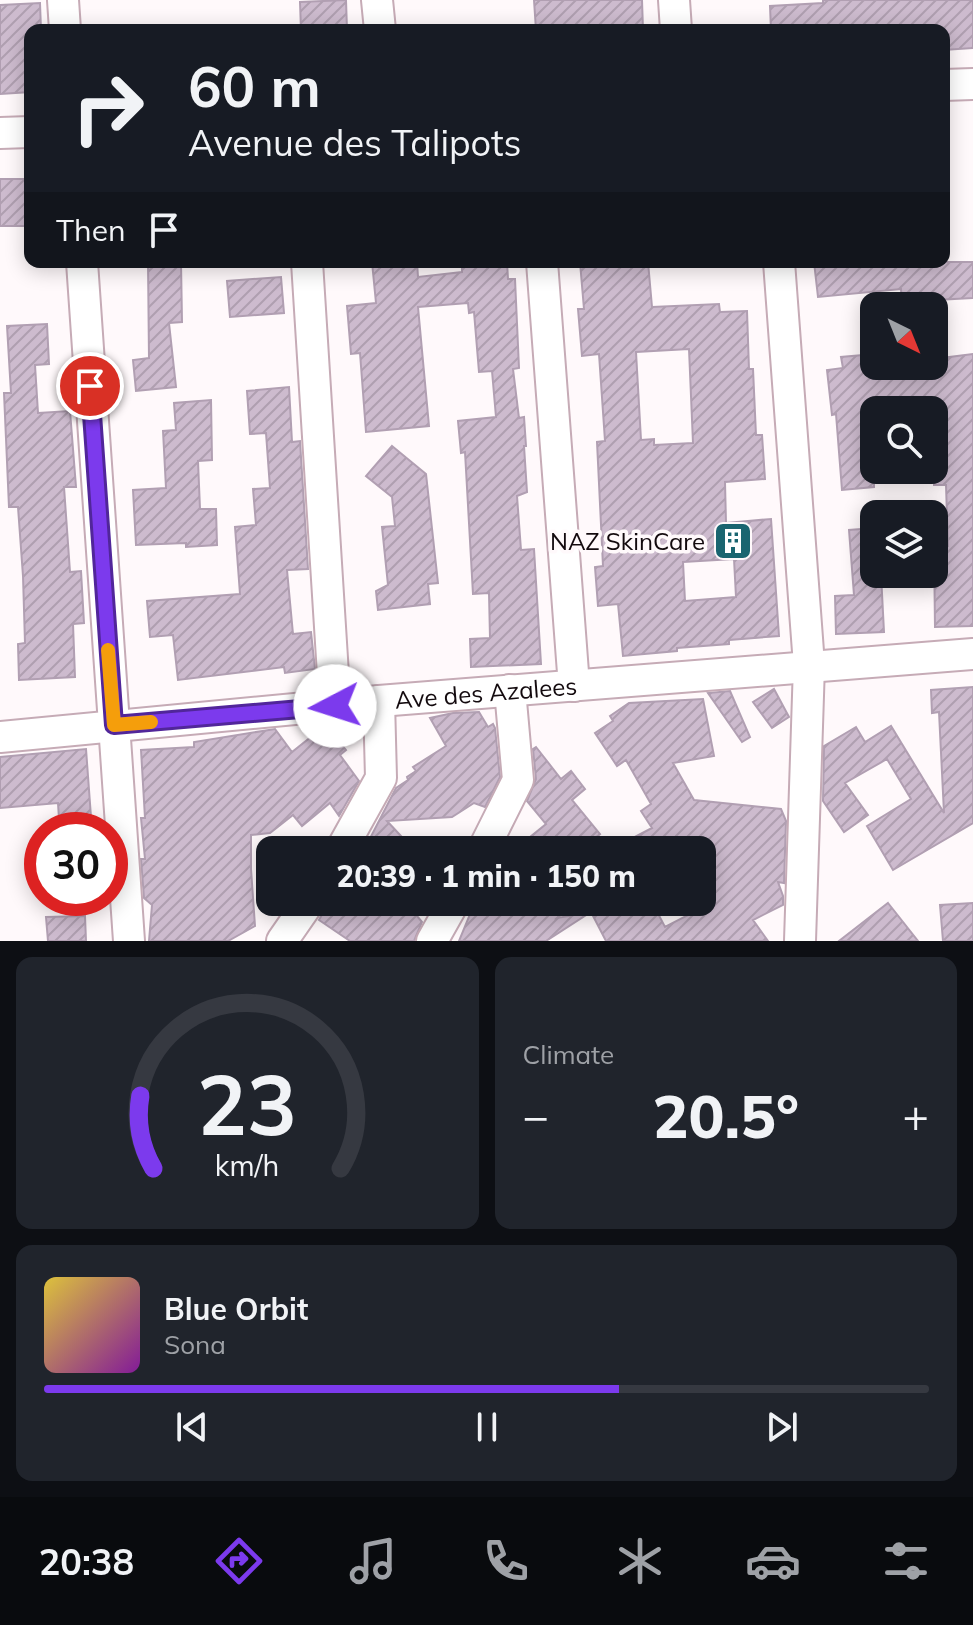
<!DOCTYPE html>
<meta charset="utf-8">
<style>
:root{--surface:#171b24;--page:#20242c;--text:#f1f3f6;--muted:#9ea1a6;--line:#363941;--accent:#7c3aed}
body{margin:0;font-family:Mulish,sans-serif;background:var(--page);color:var(--text);height:100vh;display:flex;flex-direction:column;font-size:30px;white-space:nowrap}
*{box-sizing:border-box;margin:0}
p{font-size:26px;color:var(--muted)}
.icon{flex:none;width:44px;height:44px;fill:none;stroke:currentColor;stroke-width:2;stroke-linecap:round;stroke-linejoin:round}
.map{position:relative;height:941px;overflow:hidden}
.panel{display:flex;flex-direction:column;gap:16px;padding:16px;background:#0d0f14;flex:1}
.panel>*{flex:none}
.top-card{position:absolute;left:24px;top:24px;width:926px;height:244px;border-radius:16px;box-shadow:0 4px 20px #0003;background:#171b24;color:var(--text);overflow:hidden}
.needle{width:52px;rotate:137deg}
.tools{position:absolute;left:860px;top:292px;display:grid;gap:16px}
.tools a{display:grid;place-items:center;width:88px;height:88px;border-radius:16px;background:var(--surface);box-shadow:0 4px 20px #0003;font-size:40px}
.speed{position:absolute;left:24px;top:812px;display:flex;gap:16px;font-size:40px;font-weight:700;text-align:center}
.speed>*{display:grid;place-content:center;width:104px;height:104px;border-radius:50%;background:var(--surface);box-shadow:0 4px 20px #0003;line-height:1}
.speed .limit{border:12px solid #d22;background:#fff;color:#111}
.pin{position:absolute;display:grid;place-items:center;width:68px;height:68px;color:#fff;margin:-34px;border:4px solid #fff;border-radius:50%;box-shadow:0 2px 8px #0007}
.me{position:absolute;width:88px;margin:-44px;rotate:265deg;stroke-linejoin:round;filter:drop-shadow(0 0 6px #0008)}
.turn{display:flex;align-items:center;gap:28px;height:168px;padding:0 32px;font-size:36px}
.turn .icon{width:104px;height:104px;stroke-width:2.5}
.turn b{display:block;font-size:56px;line-height:68px}
.then{display:flex;align-items:center;height:76px;padding:0 32px;background:#0003;gap:16px;font-size:30px}
.big{font-size:60px;font-weight:800;line-height:1.1}
.panel .card{flex:1;display:flex;flex-direction:column;justify-content:center;gap:12px;min-width:0;padding:0 28px;border-radius:16px;background:var(--page)}
.panel .dial{align-items:center;gap:0}
.dial svg{height:208px;overflow:visible;fill:none;stroke:var(--line);stroke-width:7;stroke-linecap:round;text-anchor:middle}
.dial text{fill:var(--text);stroke:none}
.song{display:flex;align-items:center;gap:24px}
.cover{width:96px;height:96px;border-radius:12px;background:linear-gradient(135deg,hsl(50 70% 55%),hsl(290 70% 35%))}
.played{height:8px;border-radius:4px;background:linear-gradient(90deg,var(--accent) 65%,var(--line) 65%)}
.keys{display:flex;justify-content:space-around;direction:ltr}
.heat{display:flex;justify-content:space-between;align-items:center;font-size:44px;direction:ltr}
.panel .tiles{flex:1;display:grid;gap:16px;grid-template-columns:1fr 1fr}
.card:last-child{grid-column:span 2}
.trip{position:absolute;left:256px;top:836px;width:460px;height:80px;border-radius:16px;background:var(--surface);box-shadow:0 4px 20px #0003;font-weight:800;line-height:80px;text-align:center}
.menu{display:flex;height:128px;justify-content:space-around;align-items:center;background:#090b0e;color:var(--muted)}
.menu .icon{width:56px;height:56px}
.menu .on{color:var(--accent)}
.menu b{font-size:36px;color:var(--text)}
.map>svg:first-child{display:block}
.building{fill:url(#building-hatch);stroke:#b19fb2;stroke-width:2;fill-rule:evenodd}
.lines{fill:none;stroke-linecap:round;stroke-linejoin:round}
.street-casing{stroke:#c6abb6;stroke-width:34}
.street{stroke:#fff;stroke-width:30}
.route-casing{stroke:#51269a;stroke-width:20}
.route{stroke:#7c3aed;stroke-width:14}
.slow{stroke:#f59e0b;stroke-width:14}
.labels{text-anchor:middle;dominant-baseline:central;stroke-width:7;stroke-linejoin:round;paint-order:stroke}
.poi-label{font-size:24px;fill:#130a0e;stroke:#fff9fb;text-anchor:end}
.street-label{font-size:24px;fill:#130a0e;stroke:#fff9fb}
</style>
<div class="map">
<svg width="973" height="941" viewBox="0 0 973 941">
<defs>
<pattern id="building-hatch" width="6" height="6" patternUnits="userSpaceOnUse" patternTransform="scale(2)"><rect width="6" height="6" fill="#cdbbce"/><path d="M-1 1l2-2M0 6l6-6M5 7l2-2" fill="none" stroke="#af9fb0"/></pattern>
</defs>
<rect width="100%" height="100%" fill="#fff9fb"/>
<path class="building" d="M346,0L347,30H301L300,2Z
M534,0H642L643,30H536Z
M823,0H973V48L944,50V30H771L770,6L823,3Z
M40,3L41,30H30V92L0,94V5Z
M0,179H25L26,192H30V226H0Z
M148,262H181L182,322L169,323L176,387L136,391L133,360L149,358Z
M372,262H417L418,277L462,272V267L507,262L508,279H515L519,368L513,369L519,418L524,417L526,446H524L527,492L517,496L521,550L534,549L541,664L471,667L470,639L490,638L489,593L473,594L465,452L461,453L458,421L496,417L492,371L479,372L474,312L469,313L468,303L418,307L429,426L366,432L360,353L351,354L347,306L376,303Z
M580,262H648L652,307L719,304L720,312L747,311L749,369H753L756,435H762L765,479L725,482L726,523L771,519L779,636L729,640V644L677,648V651L623,656L618,604L598,606L595,567L603,566L597,442L605,441L599,354L582,356L578,309H584ZM689,349L693,443L654,445V439L641,440L636,352ZM734,559L736,597L685,601L683,562Z
M814,262H973V298L936,300V303L902,306L901,289L818,297Z
M281,277L284,313L230,317L227,281Z
M47,324L49,364L35,365L38,413L70,411L76,487H64L70,572L81,571L84,623L73,624L75,677L19,680L18,644L25,643L23,576L18,507H9L4,393H11L7,326Z
M874,354V366H934V359L973,354V626L935,627L934,546H948L946,485H934V410H912V405L869,410L874,448V487L842,490L836,414L832,415L827,370L843,368L841,357Z
M289,387L292,442L300,441L308,569L287,570L293,634L311,632L315,669L285,673L284,667L178,680L173,635L150,637L147,601L240,594L235,527L256,525L253,489L270,488L266,433L250,434L247,391Z
M211,400L212,460L198,461L200,509H216L217,545L186,547V543L136,545L133,490L166,488L163,431L176,430L174,403Z
M392,446L426,474L438,583L428,584L430,604L378,610L376,591L388,585L382,527L395,526L392,497L366,476Z
M874,528V574H881L884,632L836,634L835,596L854,595L849,530Z
M973,687V823L893,870L867,826L911,799L887,759L845,783L868,815L844,832L823,801L824,746L856,727L865,742L891,726L944,813L939,712L932,713L931,690Z
M774,689L789,717L772,728L753,702Z
M730,691L750,737L742,742L708,693Z
M703,699L714,756L673,763L694,800L781,809L786,821L784,883L778,882L783,896V905L753,920L768,941H606L591,912L546,941H459L475,902H575L557,918L652,902L665,927L702,908V850H610L652,828L641,811L651,804L626,760L617,766L595,733L613,721L610,716L629,703Z
M479,712L488,727L493,724L495,728L500,777L485,807L474,803L452,817L387,821L414,850H364L396,788L408,780L407,777L416,771L413,767L446,746L430,718L453,713Z
M326,725L346,750L340,755L359,781L339,816L330,803L302,826L293,815L270,833L251,835V869L255,926L228,941H149L152,905L144,898L141,859H145L141,818H145L141,750L194,747V742L275,729L292,752Z
M536,747L561,779L571,771L585,789L572,800L600,834L581,850H514L546,824L527,801L536,779L533,749Z
M86,749L91,817L59,819L58,803L0,808V757Z
M329,902H433L417,916L422,922L414,941H350L319,920Z
M888,903L918,941H839Z
M973,903V941H943L940,905Z
M85,916L86,941H48L46,917Z"/>
<g class="lines">
<defs>
<g id="street">
<path d="M63,0L65,30"/>
<path d="M377,0L380,30"/>
<path d="M674,0L676,30"/>
<path d="M944,85L973,84"/>
<path d="M0,133L30,132"/>
<path d="M82,262L129,941"/>
<path d="M307,262L335,706"/>
<path d="M542,262L574,686"/>
<path d="M779,262L809,665L800,941"/>
<path id="s1" d="M0,737L379,701L973,654"/>
<path d="M341,850L381,778L379,701"/>
<path d="M483,850L518,780L510,690"/>
<path d="M282,941L309,902"/>
<path d="M432,941L454,902"/>
</g>
</defs>
<use href="#street" class="street-casing"/>
<use href="#street" class="street"/>
</g>
<g class="lines">
<defs>
<path id="route" d="M90,386L114,725L335,706"/>
</defs>
<use href="#route" class="route-casing"/>
<use href="#route" class="route"/>
<path class="slow" d="M108,650L114,725L151,722"/>
</g>
<defs>
<symbol id="building-square" viewBox="-11 -11 22 22"><rect x="-9" y="-9" width="18" height="18" rx="4" fill="#1a6570" stroke="#fff9fb"/><path d="M-4-6H4V6H1V3H-1V6H-4ZM-2.5-4.3h1.7v1.8h-1.7ZM.8-4.3h1.7v1.8H.8ZM-2.5-1h1.7V.8h-1.7ZM.8-1h1.7V.8H.8Z" fill="#fff"/></symbol>
</defs>
<g fill-rule="evenodd">
<use href="#building-square" x="711" y="519" width="44" height="44"/>
</g>
<g class="labels">
<g class="poi-label">
<text x="705" y="541">NAZ SkinCare</text>
</g>
<g class="street-label">
<text stroke="none"><textPath href="#s1" startOffset="488">Ave des Azalees</textPath></text>
</g>
</g>
</svg>
<div class="tools">
<a><svg class="needle" viewBox="-14 -14 28 28"><path d="M0-13l5 13h-10z" fill="#e53935"/><path d="M0 13l5-13h-10z" fill="#9ea1a6"/></svg></a>
<a><svg class="icon" aria-label="search" viewBox="0 0 24 24"><circle cx="10" cy="10" r="6"/><path d="M15 15l6 6"/></svg></a>
<a><svg class="icon" aria-label="layers" viewBox="0 0 24 24"><path d="M12 4l9 5-9 5-9-5zM3 14l9 5 9-5"/></svg></a>
</div>
<div class="speed"><div class="limit">30</div></div>
<div class="pin" style="left:90px;top:386px;background:#d93025"><svg class="icon" aria-label="arrive" viewBox="0 0 24 24"><path d="M6 21V4h12l-3 4 3 4H6"/></svg></div>
<svg class="me" style="left:335px;top:706px" viewBox="-20 -20 40 40"><circle r="19" fill="#fff"/><path d="M0-13L10 11 0 6-10 11z" fill="#7c3aed"/></svg>
<div class="trip">20:39 · 1 min · 150 m</div>
<div class="top-card">
<div class="turn"><svg class="icon" aria-label="right" viewBox="0 0 24 24"><path d="M7 20v-9h11M14 6l5 5-5 5"/></svg><div><b>60 m</b>Avenue des Talipots</div></div>
<div class="then">Then<svg class="icon" aria-label="arrive" viewBox="0 0 24 24"><path d="M6 21V4h12l-3 4 3 4H6"/></svg></div>
</div>
</div>
<section class="panel">
<div class="tiles">
<div class="card dial"><svg viewBox="0 0 100 80">
<path d="M14 69A42 42 0 1 1 86 69"/>
<path d="M14 69A42 42 0 0 1 9 41" stroke="#7c3aed"/>
<text x="50" y="56" font-size="32" font-weight="700">23</text>
<text x="50" y="72" font-size="11">km/h</text>
</svg></div>
<div class="card"><p>Climate</p>
<div class="heat"><a>−</a><b class="big">20.5°</b><a>+</a></div>
</div>
<div class="card">
<div class="song"><i class="cover"></i><div><b>Blue Orbit</b><p>Sona</p></div></div>
<div class="played"></div>
<div class="keys"><svg class="icon" aria-label="previous" viewBox="0 0 24 24"><path d="M18 5L8 12l10 7zM5 5v14"/></svg><svg class="icon" aria-label="pause" viewBox="0 0 24 24"><path d="M8 5v14M16 5v14"/></svg><svg class="icon" aria-label="next" viewBox="0 0 24 24"><path d="M6 5l10 7-10 7zM19 5v14"/></svg></div>
</div>
</div>
</section>
<nav class="menu">
<b>20:38</b>
<svg class="icon on" aria-label="directions" viewBox="0 0 24 24"><path d="M12 3l9 9-9 9-9-9zM9 14v-3h6M13 9l2 2-2 2"/></svg>
<svg class="icon" aria-label="music" viewBox="0 0 24 24"><path d="M9 18V5l10-2v13"/><circle cx="6" cy="18" r="3"/><circle cx="16" cy="16" r="3"/></svg>
<svg class="icon" aria-label="phone" viewBox="0 0 24 24"><path d="M5 4h4l2 5-3 2q2 4 5 5l2-3 5 2v4C11 20 4 13 5 4z"/></svg>
<svg class="icon" aria-label="climate" viewBox="0 0 24 24"><path d="M12 3v18M4 7l16 10M4 17L20 7"/></svg>
<svg class="icon" aria-label="car" viewBox="0 0 24 24"><path d="M5 17H2v-5l4-1 3-4h7l3 4 3 1v5h-3M9 17h6M6 11h13"/><circle cx="7" cy="17" r="2"/><circle cx="17" cy="17" r="2"/></svg>
<svg class="icon" aria-label="filters" viewBox="0 0 24 24"><path d="M4 7h16M4 17h16"/><circle cx="9" cy="7" r="2"/><circle cx="15" cy="17" r="2"/></svg>
</nav>
